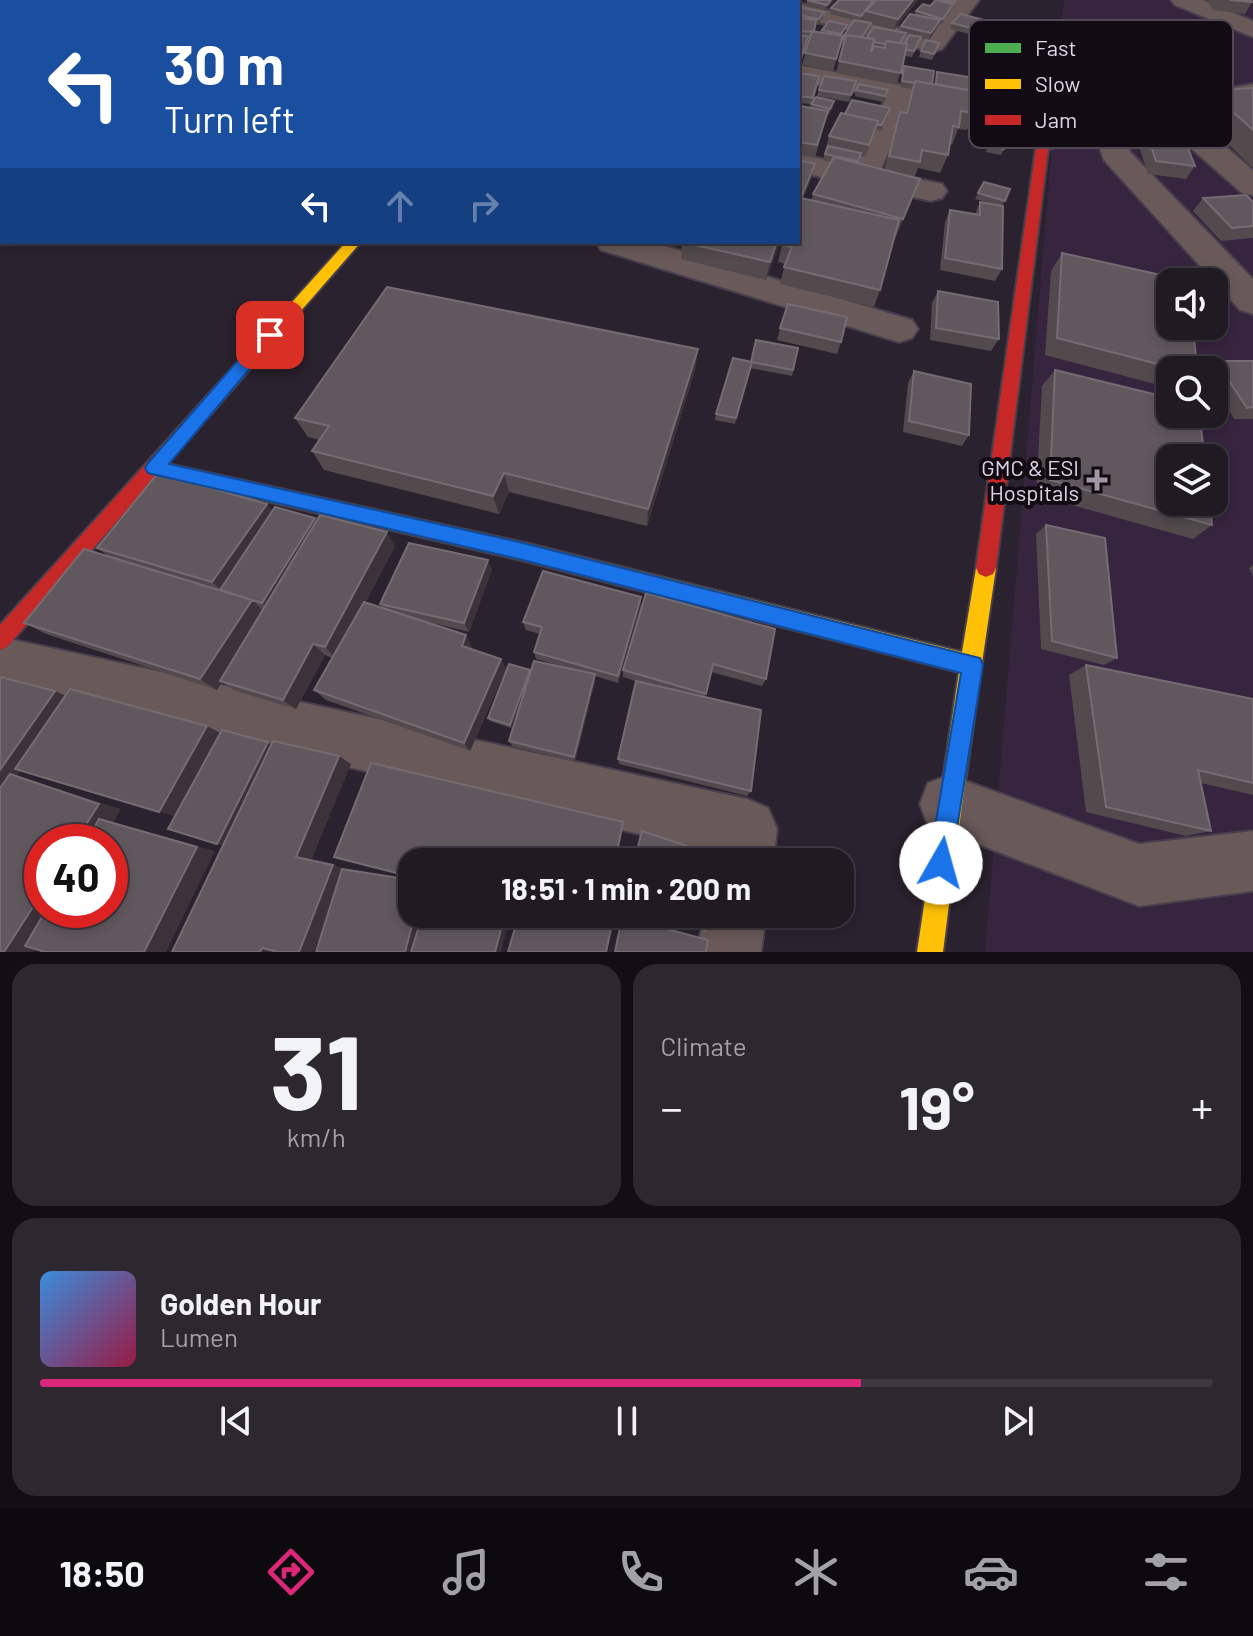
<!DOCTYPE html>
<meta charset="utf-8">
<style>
:root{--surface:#201a23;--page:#2d2730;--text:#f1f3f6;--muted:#a2a1a6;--line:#3d3841;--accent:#db2777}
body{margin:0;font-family:Barlow,sans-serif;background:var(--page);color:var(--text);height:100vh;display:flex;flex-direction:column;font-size:30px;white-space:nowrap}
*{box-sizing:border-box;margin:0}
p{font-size:26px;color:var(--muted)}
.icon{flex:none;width:44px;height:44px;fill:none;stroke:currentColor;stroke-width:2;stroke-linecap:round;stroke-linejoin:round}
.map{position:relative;height:952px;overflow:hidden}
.panel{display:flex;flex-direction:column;gap:12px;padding:12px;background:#120e13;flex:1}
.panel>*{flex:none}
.guide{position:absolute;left:0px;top:0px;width:800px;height:244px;box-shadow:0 4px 12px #0003,0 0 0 2px var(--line);background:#1a4fa0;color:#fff;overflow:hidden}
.tools{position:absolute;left:1156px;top:268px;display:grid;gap:16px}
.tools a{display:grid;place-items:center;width:72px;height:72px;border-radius:16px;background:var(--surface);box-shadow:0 4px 12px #0003,0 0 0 2px var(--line);font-size:40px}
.speed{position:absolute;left:24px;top:824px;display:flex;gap:16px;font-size:40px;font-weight:700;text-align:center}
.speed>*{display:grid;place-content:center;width:104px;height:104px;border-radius:50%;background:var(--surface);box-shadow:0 4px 12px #0003,0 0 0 2px var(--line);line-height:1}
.speed .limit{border:12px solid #d22;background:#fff;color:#111}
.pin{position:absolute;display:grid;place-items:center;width:68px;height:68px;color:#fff;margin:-34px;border-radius:16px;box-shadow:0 4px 12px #0006}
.me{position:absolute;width:88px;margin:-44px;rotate:7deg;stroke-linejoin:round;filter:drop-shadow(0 0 6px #0008)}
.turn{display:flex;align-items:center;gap:28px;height:168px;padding:0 32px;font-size:36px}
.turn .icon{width:104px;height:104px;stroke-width:2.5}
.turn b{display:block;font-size:56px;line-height:68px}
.lanes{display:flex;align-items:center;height:76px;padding:0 32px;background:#0003;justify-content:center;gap:40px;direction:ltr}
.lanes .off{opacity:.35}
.big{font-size:60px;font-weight:700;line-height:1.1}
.panel .widget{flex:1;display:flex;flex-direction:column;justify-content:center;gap:12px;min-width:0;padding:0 28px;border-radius:24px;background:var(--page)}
.panel .dial{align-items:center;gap:0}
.dial b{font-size:104px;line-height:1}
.song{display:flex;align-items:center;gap:24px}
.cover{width:96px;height:96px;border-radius:12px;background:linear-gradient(135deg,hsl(210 70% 55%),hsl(340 70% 35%))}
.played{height:8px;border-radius:4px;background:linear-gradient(90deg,var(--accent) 70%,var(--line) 70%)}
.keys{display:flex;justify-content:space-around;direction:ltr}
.heat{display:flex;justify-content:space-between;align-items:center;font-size:44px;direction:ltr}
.panel .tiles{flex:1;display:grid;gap:12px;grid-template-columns:1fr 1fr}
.widget:last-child{grid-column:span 2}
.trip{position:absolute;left:398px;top:848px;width:456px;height:80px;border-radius:24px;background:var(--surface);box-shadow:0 4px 12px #0003,0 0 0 2px var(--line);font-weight:700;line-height:80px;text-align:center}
.menu{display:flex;height:128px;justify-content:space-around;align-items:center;background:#0d0a0e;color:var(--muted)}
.menu .icon{width:56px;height:56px}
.menu .active{color:var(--accent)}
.menu b{font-size:36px;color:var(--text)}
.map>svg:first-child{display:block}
.built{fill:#37243e;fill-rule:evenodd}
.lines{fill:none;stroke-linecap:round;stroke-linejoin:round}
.stream{fill:#040335;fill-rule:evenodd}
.street-casing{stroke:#473f4b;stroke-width:4}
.fast-casing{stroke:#473f4b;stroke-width:4}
.slow-casing{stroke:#473f4b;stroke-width:4}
.jam-casing{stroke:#473f4b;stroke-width:4}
.street{fill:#695959;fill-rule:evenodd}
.fast{fill:#4caf50;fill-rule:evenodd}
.slow{fill:#ffc107;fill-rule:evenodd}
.jam{fill:#c62828;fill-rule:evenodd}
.wall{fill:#524a4d;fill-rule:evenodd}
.shaded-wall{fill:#3c333a}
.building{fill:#61585e;stroke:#756c73;stroke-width:2}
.route{fill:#1a73e8;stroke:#114b97;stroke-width:2}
.poi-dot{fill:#a196a5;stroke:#120b14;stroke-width:3}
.labels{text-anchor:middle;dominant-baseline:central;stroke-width:8;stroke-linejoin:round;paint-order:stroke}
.poi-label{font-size:22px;fill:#e0d5e4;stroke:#120b14;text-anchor:end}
.key{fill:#120b14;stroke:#504852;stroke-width:2}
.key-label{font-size:22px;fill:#e0d5e4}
</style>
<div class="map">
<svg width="1253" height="952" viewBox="0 0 1253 952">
<rect width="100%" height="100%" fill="#2b222f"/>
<path class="built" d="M1064,0H1253V952H985ZM1170,282H1214V326H1170ZM1170,370H1214V414H1170ZM1170,458H1214V502H1170Z"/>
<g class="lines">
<path class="stream" d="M57,0L55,2H46L48,0Z
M0,18H2V23H0Z"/>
<defs>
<path id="street" d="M955,0H979L942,49L933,52L798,17V3L927,35Z
M1171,0H1203L1253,21V37L1175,5Z
M798,65L1089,121L1102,127L1113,111L1253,84V100L1186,113L1253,170V195L1242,193L1158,119L1133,124L1126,136L1130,152L1253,279V314L1240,310L1104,160L1096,137L1089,139L911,102L880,171L942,184L947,191L942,198L931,201L798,172V154L852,165L886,98L798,81Z
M596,242H651L912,320L918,329L912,338L899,342L601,250Z
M0,637L747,799L768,808L777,829L773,862H713L714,851L0,687Z
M949,775L1139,844L1253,831V891L1139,906L949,833L928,825L920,804L928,783Z
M704,914H766L761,952H697Z"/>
<path id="fast" d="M536,0H546V2H536Z
M154,461L525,543L532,546L535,552L532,558L525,561L154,475L148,473L145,468L148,463Z"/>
<path id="slow" d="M346,242H361L286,328H276V320Z
M525,543L962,652L976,568L979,562L986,559L993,562L996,568C977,695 959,823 943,952H917L959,672L525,561L518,558L515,552L518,546Z"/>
<path id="jam" d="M1119,115L1129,117L1048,150L996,568L993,574L986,577L979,574L976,568L1036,148Z
M281,319L286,320V328L7,647L0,650V625L276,320Z"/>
</defs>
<use href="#street" class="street-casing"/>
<use href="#fast" class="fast-casing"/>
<use href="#slow" class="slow-casing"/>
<use href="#jam" class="jam-casing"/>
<use href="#street" class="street"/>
<use href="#fast" class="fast"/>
<use href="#slow" class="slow"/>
<use href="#jam" class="jam"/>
</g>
<path class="wall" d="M254,0H372L370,2H272Z
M420,0H486L487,2H420Z
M726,0H775L774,2H745V0L744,2H726Z
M807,0H835L825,11L806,6Z
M839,0H918L894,30L871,24L870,29L864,38L899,32L901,26L915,15L916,11L930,6L935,0H957L941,25L939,24L929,40L921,38L912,57L904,56L897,85L836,73L843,45H841L833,71L802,65L810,38H808L799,65H798V9L824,12L823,18L818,25H815L814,32L821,33L822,30L847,25L843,36L854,20L830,14L831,8ZM905,34L914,36L905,44L901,43Z
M1207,0H1251L1252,2L1245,14L1213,10Z
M952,23L1010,27L1004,37L988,33L984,38L950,29Z
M939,43L932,60L919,57L921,51Z
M904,66L932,84H934L937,72L974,91V113L967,130L958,129L952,145L950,144L948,155L940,173L918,168L914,178L920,179L896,236H895L880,290L874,307L780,284L785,264L778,262L782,245L798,242V160L812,176L803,199L811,201L813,194L831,162L823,160L829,136L845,114L888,115L881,131L876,130L865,157L860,156L858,163L884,170L900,112L906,113L912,89L900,87Z
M798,76H819L812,103L833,107L828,115H827L815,158L798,155V116L810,108L811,104L798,103Z
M856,81L849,102L817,96L819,90Z
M1253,88V168L1195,112L1210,91Z
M856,90H888L883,102L855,96Z
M990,136L1004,149L1001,155L986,152Z
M1148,136L1195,166L1186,179L1148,174L1140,149Z
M984,182L1010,189L1002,206V269L995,281L940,270L945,222L950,210L975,214L980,202L990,203L975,199Z
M1203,198L1253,202V238L1221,241L1193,211Z
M682,242H780L766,280L681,259Z
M1062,253L1197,370H1170V388L1045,355L1051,271Z
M938,291L999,339L991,351L930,340L932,303Z
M780,328L841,342L837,354L777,340Z
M798,348L792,376L750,368L735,424L715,420L716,414L751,362Z
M698,349L695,370L647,526L509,492L499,514L324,470L312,451L320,440L308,437L295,418Z
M1216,361H1253V419H1234L1214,387V370H1207Z
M1055,370L1212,525L1193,539L1036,495L1042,386Z
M914,371L969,435L962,446L903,432L908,383Z
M273,510L315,518L317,520L395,546L365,603L384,609L380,604L492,569L469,632L420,620L472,647L471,649L501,659L506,669L470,751L326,700L314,690L333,658L325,655L296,709L236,691L222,682L217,690L46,634L24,623L110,557L97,548Z
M1046,525L1117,658L1104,665L1041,649L1036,534Z
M1253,565V576L1249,568Z
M646,593L766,679L762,686L711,672L705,697L751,791L747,796L619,764L618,759L641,683L623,677V670Z
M641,606L618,683L595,676V682L575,762L512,746L509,741L523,697L511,728L490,721L488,718L564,667L536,659L534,652L540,634L526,630L523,622Z
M1086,665L1253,699V795L1201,783L1211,831L1186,836L1086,812L1069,675Z
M652,914H709L706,931H703Z"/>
<path class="shaded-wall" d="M357,0H372L370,2H355Z
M831,0H835L825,11L827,5Z
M913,0H918L894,30L898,19Z
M940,20L938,26L929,40L931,33Z
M815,164L812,176L798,210L801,198Z
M777,242H780L766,280L770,262Z
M698,349L695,370L647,526L648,509Z
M504,473L509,492L499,514L493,496Z
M267,504L279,518L222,591L212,582Z
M315,518L322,528L271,612L262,603Z
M387,532L395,546L336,658L325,647Z
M488,560L492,569L469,632L464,623Z
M641,597V606L618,683V676Z
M252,600L265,612L217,690L200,679Z
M466,635L472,647L468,657L462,646Z
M313,644L325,655L296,709L283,700Z
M501,659L506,669L470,751L464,743Z
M530,670L531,674L511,728L510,725Z
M595,674V682L575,762L574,757Z
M55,691L70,698L17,776L121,809L113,823L215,851L166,952H144L101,842H75L0,801V770Z
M207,726L224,735L178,817L159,812Z
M268,742L278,748L229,847L217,844Z
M339,756L351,764L311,861L296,857Z
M333,865L345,869L314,952H299Z
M42,893V910H59L33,952H4Z
M415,914H422L412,952H405Z
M505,914H511L501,952H495Z
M262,948L277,952H260Z"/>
<path class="building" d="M101,0H136L134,2H98Z
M143,0H155L151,2H139Z
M155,0H170L168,2H153Z
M210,0H235L231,2H208Z
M323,0H357L355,2H321Z
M376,0H411L408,2H373Z
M430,0H457L456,2Z
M465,0H484L482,2H463Z
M623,0H650L648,2H622Z
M655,0H666L678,2H654Z
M807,0H831L827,5Z
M839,0H867L873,1L861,16L831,8Z
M876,0H913L898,19L866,11Z
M936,0L953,4L943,19L916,11L923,4L930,6Z
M943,0H956L954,3Z
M1230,0H1251L1252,2Z
M799,7L824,12L819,19L798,15Z
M910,14L940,20L931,33L901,26Z
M961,14L1010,27L1006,31L991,27L986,32L952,23Z
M798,18L816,20L814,32L798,31Z
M854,20L871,23L862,37L846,35L845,39H842Z
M829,21L847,25L841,34L822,30Z
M874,27L906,33L900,43L886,41L885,44L874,42V39L866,38Z
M812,31L843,36L836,59L805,53Z
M798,35L808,36L801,59L798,58Z
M846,35L874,39L871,52L874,46L885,48L886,41L907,44L901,73L839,61Z
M909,35L921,37L914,51L906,50L907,44H905Z
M926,40L939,43L934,54L921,51Z
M904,66L934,71L932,84L915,81L914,83L902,81Z
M937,72L975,78L974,91L936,84Z
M799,73L819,76L813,98L798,96Z
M824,76L856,81L851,95L819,90Z
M915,81L978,92L974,113L961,111L959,127L953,126L948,155L922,150L920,162L889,156L900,112L907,113Z
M859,84L888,90L885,96L856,90Z
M1253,88V130L1210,91Z
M816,97L834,101L830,109L811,104Z
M852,100L890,108L882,125L877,124L878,121L845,114Z
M801,106L828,111L817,145L798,142V116Z
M841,113L878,121L869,145L829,136Z
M990,136L1006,139L1004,149L989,146Z
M1148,136L1185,141L1195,166L1156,161Z
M828,146L861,153L858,161L825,154Z
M834,157L920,179L903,219L813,194Z
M798,160L815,164L801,198L798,197Z
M984,182L1010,189L1005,201L978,193Z
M1246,195L1253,202V226L1232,228L1203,198Z
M801,198L899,220L880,290L784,267L792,247L782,245L784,242H798V207Z
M980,202L1003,206L1002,269L945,258L950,210L980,215Z
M682,242H777L770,262Z
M1062,253L1188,281L1170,282V326H1193L1197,370H1181L1057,338Z
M387,287L698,349L648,509L504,473L493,496L312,451L329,426L295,418Z
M938,291L998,302L999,339L936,328Z
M788,304L847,317L841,342L780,328Z
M756,340L798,348L793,370L751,362Z
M733,358L752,362L736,418L716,414Z
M1216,361H1253V407L1247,408Z
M1055,370L1170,398V414H1199L1205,458H1170V502H1210L1212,525L1050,480Z
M914,371L971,384L969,435L909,421Z
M158,473L267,504L212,582L97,548Z
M275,507L315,518L262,603L220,590Z
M320,515L387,532L325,647L313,644L283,700L220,681Z
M1046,525L1105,538L1117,658L1052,641Z
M409,543L488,560L464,623L380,604Z
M84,549L252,600L200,679L24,623Z
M543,571L641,597L618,676L534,652L542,627L523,622Z
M646,593L775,629L766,679L713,664L706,694L623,670Z
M364,602L466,635L462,646L501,659L464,743L314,690Z
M534,661L595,674L574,757L509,741Z
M509,664L530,670L510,725L488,718Z
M1086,665L1253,699V783L1198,770L1211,831L1106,807Z
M0,677L55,691L0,770Z
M636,681L761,710L751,791L618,759Z
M70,689L207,726L159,812L15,769Z
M222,730L268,742L217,844L168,829Z
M273,741L339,756L296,857L333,865L299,952H278L262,948L260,952H172Z
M371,763L623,822L615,862H412V877L334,857Z
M10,774L99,804L75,842H42V893L4,952H0V788Z
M99,819L197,847L144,952H45L25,946L46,910H110V842H86Z
M642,831L720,857L719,862H634Z
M342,869L412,880V914H415L405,952H316Z
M423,914H505L495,952H411Z
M519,914H592L613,920L606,952H508Z
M656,914H709L706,931Z
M622,917L708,940L706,952H615Z"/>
<path class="route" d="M270,329L278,335L275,339L169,464L519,542L980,658L983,665L950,872L941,876L932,872L929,863L961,673L519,559L148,473L145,468L148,463L264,331Z"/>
<path class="poi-dot" d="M1093 468h8v8h8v8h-8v8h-8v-8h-8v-8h8z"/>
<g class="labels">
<g class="poi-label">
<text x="1079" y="467">GMC &amp; ESI<tspan x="1079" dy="25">Hospitals</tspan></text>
</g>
</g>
<rect x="969" y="20" width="264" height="128" rx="12" class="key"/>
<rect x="985" y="43" width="36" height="10" fill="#4caf50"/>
<rect x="985" y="79" width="36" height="10" fill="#ffc107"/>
<rect x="985" y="115" width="36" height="10" fill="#c62828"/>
<g class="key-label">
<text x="1035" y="56">Fast</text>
<text x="1035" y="92">Slow</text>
<text x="1035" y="128">Jam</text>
</g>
</svg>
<div class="tools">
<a><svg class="icon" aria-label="sound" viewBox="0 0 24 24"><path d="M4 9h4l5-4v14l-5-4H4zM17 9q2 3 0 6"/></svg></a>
<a><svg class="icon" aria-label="search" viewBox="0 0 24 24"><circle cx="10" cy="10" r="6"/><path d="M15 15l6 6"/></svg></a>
<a><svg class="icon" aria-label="layers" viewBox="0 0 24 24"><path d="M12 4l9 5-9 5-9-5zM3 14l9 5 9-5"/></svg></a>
</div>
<div class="speed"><div class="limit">40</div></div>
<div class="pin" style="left:270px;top:335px;background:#d93025"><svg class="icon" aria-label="arrive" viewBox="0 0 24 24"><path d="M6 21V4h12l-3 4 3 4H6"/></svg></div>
<svg class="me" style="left:941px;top:863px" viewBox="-20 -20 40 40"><circle r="19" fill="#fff"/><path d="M0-13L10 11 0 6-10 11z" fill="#1a73e8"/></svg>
<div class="trip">18:51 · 1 min · 200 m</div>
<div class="guide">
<div class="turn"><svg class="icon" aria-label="left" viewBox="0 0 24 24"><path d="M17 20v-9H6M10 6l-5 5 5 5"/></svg><div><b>30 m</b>Turn left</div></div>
<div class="lanes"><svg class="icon" aria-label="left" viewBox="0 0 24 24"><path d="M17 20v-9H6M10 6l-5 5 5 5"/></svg><svg class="icon off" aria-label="ahead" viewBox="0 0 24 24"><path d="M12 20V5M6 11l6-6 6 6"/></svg><svg class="icon off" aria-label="right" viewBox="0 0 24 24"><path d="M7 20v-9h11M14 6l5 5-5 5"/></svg></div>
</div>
</div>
<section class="panel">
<div class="tiles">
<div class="widget dial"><b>31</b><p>km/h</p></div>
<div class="widget"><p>Climate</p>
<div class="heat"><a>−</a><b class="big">19°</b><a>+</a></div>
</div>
<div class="widget">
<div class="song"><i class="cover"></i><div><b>Golden Hour</b><p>Lumen</p></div></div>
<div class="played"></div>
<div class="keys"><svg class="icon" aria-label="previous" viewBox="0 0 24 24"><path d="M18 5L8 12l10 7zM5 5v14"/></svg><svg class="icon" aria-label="pause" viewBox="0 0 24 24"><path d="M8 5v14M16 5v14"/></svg><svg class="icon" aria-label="next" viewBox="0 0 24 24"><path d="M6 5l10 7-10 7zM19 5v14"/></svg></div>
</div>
</div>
</section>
<nav class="menu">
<b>18:50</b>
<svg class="icon active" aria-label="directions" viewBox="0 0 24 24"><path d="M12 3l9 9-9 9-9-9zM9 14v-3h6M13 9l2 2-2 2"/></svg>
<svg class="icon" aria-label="music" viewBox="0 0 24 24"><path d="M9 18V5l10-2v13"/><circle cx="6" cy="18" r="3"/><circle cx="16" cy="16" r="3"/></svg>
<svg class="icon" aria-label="phone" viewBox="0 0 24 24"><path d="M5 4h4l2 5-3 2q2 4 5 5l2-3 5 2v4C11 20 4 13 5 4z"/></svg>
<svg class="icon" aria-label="climate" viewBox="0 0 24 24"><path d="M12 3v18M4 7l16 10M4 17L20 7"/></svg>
<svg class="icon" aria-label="car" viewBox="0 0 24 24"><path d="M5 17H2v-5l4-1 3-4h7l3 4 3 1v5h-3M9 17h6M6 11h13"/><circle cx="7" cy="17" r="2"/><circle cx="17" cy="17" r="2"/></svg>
<svg class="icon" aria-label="filters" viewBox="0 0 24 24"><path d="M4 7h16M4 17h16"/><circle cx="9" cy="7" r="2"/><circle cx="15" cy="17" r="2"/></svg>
</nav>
